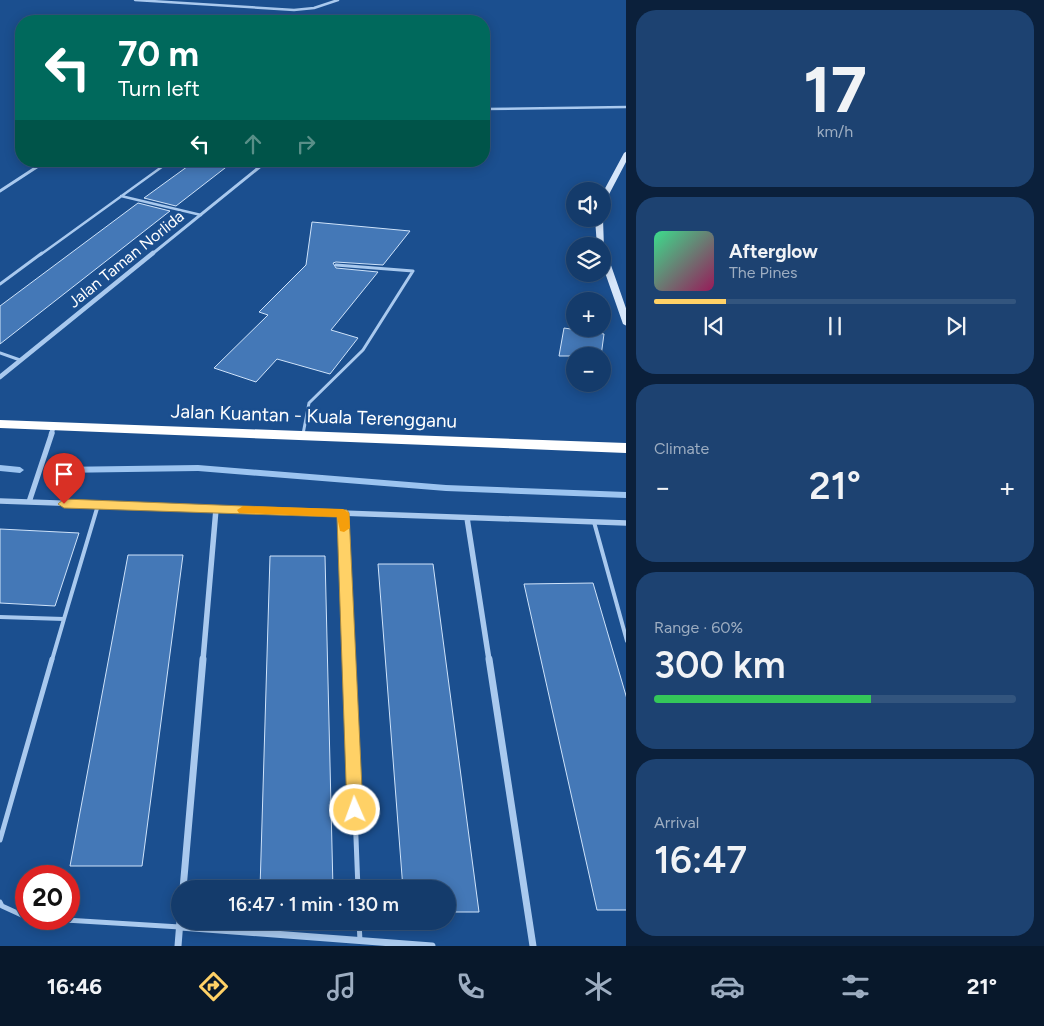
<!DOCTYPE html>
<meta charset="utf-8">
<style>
:root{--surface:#143b6b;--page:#1d4271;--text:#f1f3f6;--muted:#9dadc1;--line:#33557e;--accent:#ffd166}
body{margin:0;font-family:Figtree,sans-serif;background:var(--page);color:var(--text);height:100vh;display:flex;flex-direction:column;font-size:19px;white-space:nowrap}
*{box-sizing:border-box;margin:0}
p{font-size:16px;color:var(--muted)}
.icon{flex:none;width:28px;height:28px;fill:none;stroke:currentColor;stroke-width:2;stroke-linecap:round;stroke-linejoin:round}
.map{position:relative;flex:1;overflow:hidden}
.details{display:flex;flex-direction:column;gap:10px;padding:10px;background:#0b203b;width:418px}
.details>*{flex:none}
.hud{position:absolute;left:15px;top:15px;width:475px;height:152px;border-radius:20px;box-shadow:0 2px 12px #0003,0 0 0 1px var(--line);background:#00695c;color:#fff;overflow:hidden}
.controls{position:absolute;left:566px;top:182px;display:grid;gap:10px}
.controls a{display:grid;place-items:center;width:45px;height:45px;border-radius:50%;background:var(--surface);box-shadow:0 2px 12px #0003,0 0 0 1px var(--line);font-size:25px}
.speed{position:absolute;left:15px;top:865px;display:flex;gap:10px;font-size:25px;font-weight:700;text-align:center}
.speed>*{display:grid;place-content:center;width:65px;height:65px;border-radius:50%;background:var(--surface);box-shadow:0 2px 12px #0003,0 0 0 1px var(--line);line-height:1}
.speed .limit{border:8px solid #d22;background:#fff;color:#111}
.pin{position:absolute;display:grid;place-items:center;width:42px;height:42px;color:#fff;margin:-51px -21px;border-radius:50% 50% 50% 0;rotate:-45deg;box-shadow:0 0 5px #0007}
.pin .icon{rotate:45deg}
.me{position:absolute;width:55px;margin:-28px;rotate:358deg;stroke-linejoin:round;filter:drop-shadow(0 0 4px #0008)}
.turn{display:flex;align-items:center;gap:18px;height:105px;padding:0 20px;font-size:22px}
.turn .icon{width:65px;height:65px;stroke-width:2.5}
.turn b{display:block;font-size:35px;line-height:42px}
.lanes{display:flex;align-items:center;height:48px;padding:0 20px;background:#0003;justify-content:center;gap:25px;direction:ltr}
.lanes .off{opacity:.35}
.big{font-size:38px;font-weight:600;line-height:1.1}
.details .widget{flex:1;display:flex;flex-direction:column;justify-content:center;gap:8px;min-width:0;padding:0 18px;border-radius:20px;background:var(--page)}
.details .dial{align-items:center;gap:0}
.dial b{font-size:65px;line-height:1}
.song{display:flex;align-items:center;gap:15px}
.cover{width:60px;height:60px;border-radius:8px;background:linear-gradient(135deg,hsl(150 70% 55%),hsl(330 70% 35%))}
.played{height:5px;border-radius:2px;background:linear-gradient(90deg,var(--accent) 20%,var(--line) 20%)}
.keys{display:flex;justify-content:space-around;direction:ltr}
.heat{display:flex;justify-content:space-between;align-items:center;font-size:28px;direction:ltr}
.charge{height:8px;border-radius:4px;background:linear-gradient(90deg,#34c759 60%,var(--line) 0)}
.trip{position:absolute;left:171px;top:880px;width:285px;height:50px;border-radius:25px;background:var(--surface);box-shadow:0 2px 12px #0003,0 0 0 1px var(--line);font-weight:600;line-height:50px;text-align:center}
.dock{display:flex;height:80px;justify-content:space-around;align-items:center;background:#08182b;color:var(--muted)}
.dock .icon{width:35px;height:35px}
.dock .active{color:var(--accent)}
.dock b{font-size:22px;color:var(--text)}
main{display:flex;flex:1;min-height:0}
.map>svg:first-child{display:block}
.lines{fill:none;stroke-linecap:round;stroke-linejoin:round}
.stream{fill:#9cc4f0;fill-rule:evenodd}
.building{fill:#4478b7;stroke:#cfe3fa}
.lane-far3{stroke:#a9c9ee;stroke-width:2.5}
.lane-far2{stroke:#a9c9ee;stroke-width:3}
.lane-far1{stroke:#a9c9ee;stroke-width:4}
.lane{stroke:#a9c9ee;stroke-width:5}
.street-far4{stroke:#a9c9ee;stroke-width:2.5}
.street-far3{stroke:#a9c9ee;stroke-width:3}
.street-far2{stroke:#a9c9ee;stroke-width:4.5}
.street-far1{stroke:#a9c9ee;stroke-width:5.5}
.street{stroke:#a9c9ee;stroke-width:7}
.secondary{fill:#d6e6fa;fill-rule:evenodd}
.highway{fill:#fff;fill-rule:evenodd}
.route{fill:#ffd166;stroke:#a68842}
.slow{fill:#f59e0b}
.labels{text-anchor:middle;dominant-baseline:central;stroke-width:5;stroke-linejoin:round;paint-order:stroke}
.far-street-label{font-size:16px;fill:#fff;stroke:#1b4f8f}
.street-label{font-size:19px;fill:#fff;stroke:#1b4f8f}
</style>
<main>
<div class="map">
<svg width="627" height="946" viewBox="0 0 627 946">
<rect width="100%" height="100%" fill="#1b4f8f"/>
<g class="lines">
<path class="stream" d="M0,465L20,467L24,470L20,473L0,471Z
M198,465L446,485L627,492V498L446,491L198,471L57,473L53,470L57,467Z"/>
</g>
<path class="building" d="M195,161H234L176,206L144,198Z
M138,203L170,211L0,344V306Z
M312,222L410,231L383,265L336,262L333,263L336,268L378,272L331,330L358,338L330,374L277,359L256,382L214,368L268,315L259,312L306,265Z
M564,328L604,334L601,356H559Z
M0,529L79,533L55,606L0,603Z
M128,555H183L142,866H70Z
M270,556H325L333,889H260Z
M378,564H433L479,912H448V889H403Z
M593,583L627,699V910H597L524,584Z"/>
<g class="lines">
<path class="lane-far3" d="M121,196L201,215
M40,255L170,161"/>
<path class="lane-far2" d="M0,284L42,253
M0,353L20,360
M303,434L309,403L363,350L413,271L336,265"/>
<path class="lane-far1" d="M303,435V433
M343,513L349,660
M594,522L627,641
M0,617L64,619L52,660
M64,619L98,505"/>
<path class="lane" d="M349,659L358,889
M0,840L52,659
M0,902L2,906L26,917
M49,919L180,927
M359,921L360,941"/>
<path class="street-far4" d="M135,0L294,10L314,8L338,0
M484,109L627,107"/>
<path class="street-far3" d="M0,191L46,161
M151,255L267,161"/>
<path class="street-far2" d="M0,377L153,253
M51,434L54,426"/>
<path class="street-far1" d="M0,501L627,523
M29,502L52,433
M467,518L489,660
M203,660L216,509"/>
<path class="street" d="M489,659L533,946
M183,889L203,659
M180,927L432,946
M178,946L180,921"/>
<path class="secondary" d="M627,151V160L605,202L602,204V194L624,153Z
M595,219H603L604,248L597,246Z
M602,249L606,251L627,311V326L623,324L602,264Z"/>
<path class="highway" d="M0,420L627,443V453L0,428Z"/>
</g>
<path class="route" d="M64,499L347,510L349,513L363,810L360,815L355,817L349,815L347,810L337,517L64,508L58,504Z"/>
<path class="slow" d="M243,506L343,509L349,513L350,528L344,532L340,531L337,517L239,513L237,510Z"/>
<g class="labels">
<g class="far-street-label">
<text transform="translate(126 259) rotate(-39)">Jalan Taman Norlida</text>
</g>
<g class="street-label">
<text transform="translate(314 416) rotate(2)">Jalan Kuantan - Kuala Terengganu</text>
</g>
</g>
</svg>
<div class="controls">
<a><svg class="icon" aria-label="sound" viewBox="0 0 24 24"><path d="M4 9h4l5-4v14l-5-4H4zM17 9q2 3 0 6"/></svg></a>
<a><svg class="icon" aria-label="layers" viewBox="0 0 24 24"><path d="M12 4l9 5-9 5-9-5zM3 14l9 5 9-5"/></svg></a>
<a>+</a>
<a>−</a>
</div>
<div class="speed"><div class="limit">20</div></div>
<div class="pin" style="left:64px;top:504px;background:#d93025"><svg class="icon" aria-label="arrive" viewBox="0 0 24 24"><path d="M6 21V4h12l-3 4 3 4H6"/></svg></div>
<svg class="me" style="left:355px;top:810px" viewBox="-20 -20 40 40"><circle r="17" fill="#ffd166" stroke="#fff" stroke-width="3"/><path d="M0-11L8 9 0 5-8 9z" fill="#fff"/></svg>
<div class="trip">16:47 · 1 min · 130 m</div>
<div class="hud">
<div class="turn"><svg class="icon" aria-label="left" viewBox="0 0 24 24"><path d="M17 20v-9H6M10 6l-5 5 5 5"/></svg><div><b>70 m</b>Turn left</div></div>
<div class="lanes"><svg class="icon" aria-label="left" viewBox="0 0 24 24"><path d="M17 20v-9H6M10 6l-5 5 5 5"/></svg><svg class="icon off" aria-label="ahead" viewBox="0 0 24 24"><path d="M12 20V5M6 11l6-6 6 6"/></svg><svg class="icon off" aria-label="right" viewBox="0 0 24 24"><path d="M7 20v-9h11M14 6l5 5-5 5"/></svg></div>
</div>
</div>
<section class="details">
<div class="widget dial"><b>17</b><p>km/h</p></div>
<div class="widget">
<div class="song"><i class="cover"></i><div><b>Afterglow</b><p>The Pines</p></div></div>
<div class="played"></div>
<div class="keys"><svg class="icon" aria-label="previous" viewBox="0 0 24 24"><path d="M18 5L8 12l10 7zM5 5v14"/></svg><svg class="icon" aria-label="pause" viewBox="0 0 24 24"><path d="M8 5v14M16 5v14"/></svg><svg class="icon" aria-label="next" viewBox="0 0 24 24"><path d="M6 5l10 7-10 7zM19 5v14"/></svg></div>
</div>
<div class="widget"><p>Climate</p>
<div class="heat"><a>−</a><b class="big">21°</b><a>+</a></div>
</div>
<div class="widget"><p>Range · 60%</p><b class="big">300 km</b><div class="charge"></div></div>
<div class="widget"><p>Arrival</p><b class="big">16:47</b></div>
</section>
</main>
<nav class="dock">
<b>16:46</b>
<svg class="icon active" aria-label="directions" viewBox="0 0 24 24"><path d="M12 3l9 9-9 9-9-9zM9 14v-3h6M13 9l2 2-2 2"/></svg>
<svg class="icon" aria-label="music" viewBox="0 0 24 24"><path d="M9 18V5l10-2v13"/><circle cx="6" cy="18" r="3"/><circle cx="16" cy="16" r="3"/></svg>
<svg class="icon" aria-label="phone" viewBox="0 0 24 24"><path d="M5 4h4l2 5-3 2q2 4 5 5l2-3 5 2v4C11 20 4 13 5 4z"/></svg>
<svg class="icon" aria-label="climate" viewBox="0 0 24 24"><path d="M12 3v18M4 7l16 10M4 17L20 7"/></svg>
<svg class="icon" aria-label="car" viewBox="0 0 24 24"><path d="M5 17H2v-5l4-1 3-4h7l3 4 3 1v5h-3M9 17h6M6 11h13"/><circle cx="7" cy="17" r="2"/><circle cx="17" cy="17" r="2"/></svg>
<svg class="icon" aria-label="filters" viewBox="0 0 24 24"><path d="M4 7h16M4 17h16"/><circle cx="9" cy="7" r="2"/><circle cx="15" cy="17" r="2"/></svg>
<b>21°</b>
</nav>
